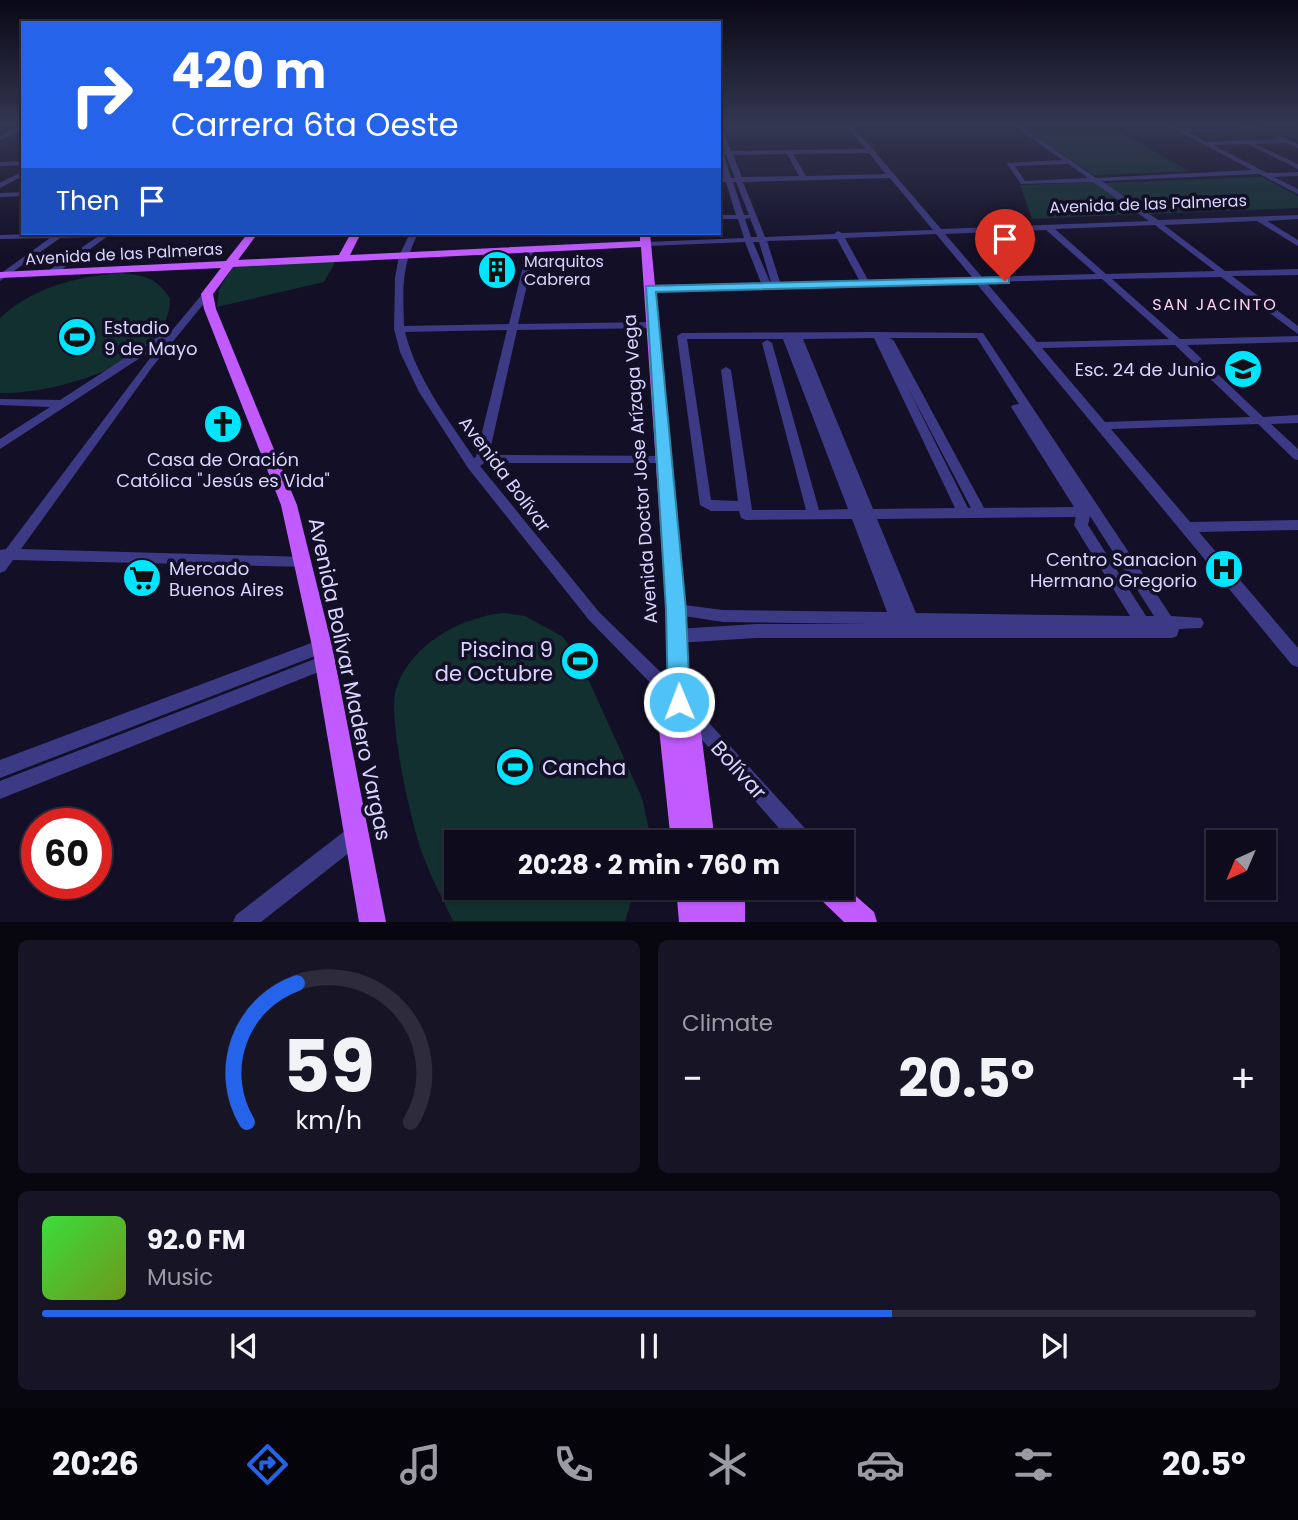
<!DOCTYPE html>
<meta charset="utf-8">
<style>
:root{--surface:#0e0b1c;--page:#171425;--text:#f1f3f6;--muted:#9b9ba3;--line:#2e2b3b;--accent:#2563eb}
body{margin:0;font-family:Poppins,sans-serif;background:var(--page);color:var(--text);height:100vh;display:flex;flex-direction:column;font-size:26px;white-space:nowrap}
*{box-sizing:border-box;margin:0}
p{font-size:23px;color:var(--muted)}
.icon{flex:none;width:38px;height:38px;fill:none;stroke:currentColor;stroke-width:2;stroke-linecap:round;stroke-linejoin:round}
.map{position:relative;height:922px;overflow:hidden}
.panel{display:flex;flex-direction:column;gap:18px;padding:18px;background:#08060f;flex:1}
.panel>*{flex:none}
.guide{position:absolute;left:21px;top:21px;width:700px;height:214px;border-radius:0px;box-shadow:0 2px 5px #0004,0 0 0 2px var(--line);background:#2563eb;color:#fff;overflow:hidden}
.needle{width:46px;rotate:224deg}
.buttons{position:absolute;left:1206px;top:830px;display:grid;gap:14px}
.buttons a{display:grid;place-items:center;width:70px;height:70px;border-radius:0px;background:var(--surface);box-shadow:0 2px 5px #0004,0 0 0 2px var(--line);font-size:35px}
.speed{position:absolute;left:21px;top:808px;display:flex;gap:14px;font-size:35px;font-weight:700;text-align:center}
.speed>*{display:grid;place-content:center;width:91px;height:91px;border-radius:50%;background:var(--surface);box-shadow:0 2px 5px #0004,0 0 0 2px var(--line);line-height:1}
.speed .limit{border:10px solid #d22;background:#fff;color:#111}
.pin{position:absolute;display:grid;place-items:center;width:60px;height:60px;color:#fff;margin:-72px -30px;border-radius:50% 50% 50% 0;rotate:-45deg;box-shadow:0 0 7px #0007}
.pin .icon{rotate:45deg}
.me{position:absolute;width:77px;margin:-38px;rotate:359deg;stroke-linejoin:round;filter:drop-shadow(0 0 5px #0008)}
.turn{display:flex;align-items:center;gap:24px;height:147px;padding:0 35px;font-size:32px}
.turn .icon{width:91px;height:91px;stroke-width:2.5}
.turn b{display:block;font-size:49px;line-height:60px}
.then{display:flex;align-items:center;height:66px;padding:0 35px;background:#0003;gap:14px;font-size:26px}
.big{font-size:52px;font-weight:700;line-height:1.1}
.panel .widget{flex:1;display:flex;flex-direction:column;justify-content:center;gap:10px;min-width:0;padding:0 24px;border-radius:10px;background:var(--page)}
.panel .dial{align-items:center;gap:0}
.dial svg{height:182px;overflow:visible;fill:none;stroke:var(--line);stroke-width:7;stroke-linecap:round;text-anchor:middle}
.dial text{fill:var(--text);stroke:none}
.song{display:flex;align-items:center;gap:21px}
.cover{width:84px;height:84px;border-radius:10px;background:linear-gradient(135deg,hsl(120 70% 55%),hsl(80 70% 35%))}
.played{height:7px;border-radius:4px;background:linear-gradient(90deg,var(--accent) 70%,var(--line) 70%)}
.keys{display:flex;justify-content:space-around;direction:ltr}
.heat{display:flex;justify-content:space-between;align-items:center;font-size:38px;direction:ltr}
.panel .tiles{flex:1;display:grid;gap:18px;grid-template-columns:1fr 1fr}
.widget:last-child{grid-column:span 2}
.trip{position:absolute;left:444px;top:830px;width:410px;height:70px;border-radius:0px;background:var(--surface);box-shadow:0 2px 5px #0004,0 0 0 2px var(--line);font-weight:700;line-height:70px;text-align:center}
.tab-bar{display:flex;height:112px;justify-content:space-around;align-items:center;background:#06040b;color:var(--muted)}
.tab-bar .icon{width:49px;height:49px}
.tab-bar .active{color:var(--accent)}
.tab-bar b{font-size:32px;color:var(--text)}
.map>svg:first-child{display:block}
.green{fill:#12302f}
.lines{fill:none;stroke-linecap:round;stroke-linejoin:round}
.minor{fill:#3d3a85;fill-rule:evenodd}
.major{fill:#c25bff;fill-rule:evenodd}
.wall{fill:#312854}
.route{fill:#4fc3f7;stroke:#337fa1;stroke-width:2}
.labels{text-anchor:middle;dominant-baseline:central;stroke-width:7;stroke-linejoin:round;paint-order:stroke}
.far-street-label{font-size:16px;fill:#d9d4ff;stroke:#130f26}
.far-poi-label{font-size:16px;fill:#d9d4ff;stroke:#130f26;text-anchor:start}
.far-neighbourhood-label{font-size:16px;letter-spacing:2px;fill:#ffd6f0;stroke:#130f26}
.poi-label{font-size:18px;fill:#d9d4ff;stroke:#130f26;text-anchor:start}
.street-label{font-size:18px;fill:#d9d4ff;stroke:#130f26}
.near-poi-label{font-size:21px;fill:#d9d4ff;stroke:#130f26;text-anchor:end}
.near-street-label{font-size:21px;fill:#d9d4ff;stroke:#130f26}
</style>
<div class="map">
<svg width="1298" height="922" viewBox="0 0 1298 922">
<rect width="100%" height="100%" fill="#130f26"/>
<path class="green" d="M1020,125H1108L1189,171L1093,175Z
M1262,177L1298,196V208L1150,214L1105,183Z
M1095,182L1139,214L1032,219L1020,185Z
M336,261L324,282L217,307L219,290L233,266Z
M120,273C144,275 158,278 170,299C171,364 50,395 0,393V318C33,287 76,277 120,273Z
M504,613L525,616L563,637L580,661L642,798L651,838L650,842H457V887H636L625,921H453C443,900 432,879 424,858C412,828 387,718 396,689C410,645 460,617 504,613Z"/>
<g class="lines">
<path class="minor" d="M23,125V129L0,140V136Z
M846,125H852L941,229L1149,221L1093,182L1021,184L1007,164L1008,163L1062,160L1013,125H1020L1096,178L1252,170L1167,125H1175L1181,129L1260,127L1262,130L1188,132L1206,142L1278,139L1275,137L1278,135L1298,144V148L1286,143L1255,144L1298,164V169L1248,144L1213,145L1267,173L1298,172V176L1274,177L1298,189V194L1259,174L1102,181L1158,220L1298,215V219L1267,221L1298,240V246L1257,221L1164,225L1225,271L1298,269V275L1232,276L1298,326V334L1221,277L1112,279L1180,339L1298,336V342L1187,345L1263,417L1298,415V423L1271,424L1298,449V460L1294,459L1258,424L1111,429L1190,522L1298,520V530L1199,532L1298,648V667L1292,665L976,283L771,288L767,290L763,288L647,290L646,288L650,285L761,283L745,242L647,246L643,244L647,242L744,238L738,219H719V215H736L726,182H719V178H724L719,162V149L725,151L719,137V126L722,128L731,151L866,149ZM869,153L886,174L806,176L793,154ZM787,154L799,176L742,177L733,155ZM724,155H726L735,178H731ZM1068,164L1088,178L1025,181L1015,166ZM890,178L933,230L842,233L838,231L834,234L765,237L743,182ZM733,182H736L749,215H744ZM750,218L757,236V237H751L745,219ZM1155,225L1215,271L1106,274L1055,229ZM1046,230L1096,274L982,277L945,234ZM936,234L972,277L868,280L845,238ZM837,239L859,280L780,282L767,241ZM753,242H759L771,282H770ZM1102,279L1169,339L1037,342L986,282ZM1175,345L1250,417L1105,422L1042,348Z
M23,161V165L0,166V162Z
M23,171V176L0,188V183Z
M23,192V196L0,197V193Z
M60,233H148L144,235L108,236L54,275H48V271L97,237L60,238L0,281V274L50,238L0,239V235Z
M410,233H418C401,269 403,287 404,326L509,324L527,250L531,248L535,250L518,324L654,322L659,325L654,328L517,330L489,455L664,456L670,460L668,463H484L480,466L599,612L681,692L811,835L814,842H791L669,702L589,620L468,468L419,392L400,352L394,329L395,278L399,256ZM507,330L476,457L474,458C447,418 417,379 405,332Z
M207,291L210,292V296L153,366L21,549L304,557L309,558L311,562L309,566L304,567L13,560L5,571L0,573V550L6,549L160,345L0,449V439L50,407L0,405V399L60,400L162,334H169L204,292Z
M877,332L983,333L1171,616L1201,618L1204,623L1201,628L1179,629L1177,636L1172,638H756L677,643L672,641L669,636L672,631L677,629L756,624H869L723,622L671,614L668,610L671,606L676,604L723,610L887,612L852,519L746,520L741,518L739,511H711L700,505L677,336L682,333ZM874,338L955,508L873,509L803,339ZM890,338H977L1019,404L1013,405L1011,407L1074,507L984,508L894,341ZM687,339H783L848,509L819,510L772,343L767,340L762,343L806,510H752L731,370L726,367L721,370L738,501L711,500ZM906,384L971,508H968ZM1090,516L1154,616H1146L1088,525ZM1076,517L1074,525L1130,616L916,613L877,519Z
M322,639L328,641L330,646L328,651L0,778V760Z
M325,655L331,657L333,662L331,667L0,799V781Z
M357,824L364,827L367,834L364,841L261,922H233L236,915L350,827Z"/>
<path class="major" d="M248,233H258L238,260L339,255L351,233H361L350,255L640,241V233H650L686,610L690,702L700,724L715,842H671L658,719L668,700L666,610L641,247L233,267L213,294L216,309L297,505L332,646L386,922H359L312,646L281,505L204,309L201,294L221,268L0,278V272L226,261Z
M842,884L874,912L877,922H844L817,896L813,887H842Z
M676,887H745V922H679Z"/>
</g>
<path class="wall" d="M724,125H847V130L727,132Z"/>
<linearGradient id="sky" x2="0" y2="1"><stop stop-color="#0a0815"/><stop offset="0.49" stop-color="#333752"/><stop offset="1" stop-color="#333752" stop-opacity="0"/></linearGradient>
<rect width="1298" height="254" fill="url(#sky)"/>
<path class="route" d="M1005,277L1009,278V283L656,292L686,610L690,702L686,709L679,712L671,709L668,702L666,610L646,286Z"/>
<defs>
<symbol id="building-disc" viewBox="-11 -11 22 22"><circle r="9.5" fill="#00e5ff" stroke="#130f26"/><path d="M-4-6H4V6H1V3H-1V6H-4ZM-2.5-4.3h1.7v1.8h-1.7ZM.8-4.3h1.7v1.8H.8ZM-2.5-1h1.7V.8h-1.7ZM.8-1h1.7V.8H.8Z" fill="#111"/></symbol>
<symbol id="stadium-disc" viewBox="-11 -11 22 22"><circle r="9.5" fill="#00e5ff" stroke="#130f26"/><path d="M0-5a6.5 5 0 1 0 0 10a6.5 5 0 1 0 0-10ZM-3.5-1.8h7v3.6h-7Z" fill="#111"/></symbol>
<symbol id="school-disc" viewBox="-11 -11 22 22"><circle r="9.5" fill="#00e5ff" stroke="#130f26"/><path d="M0-5L7-2L0 1L-7-2ZM-4 1L0 2.5L4 1V4Q0 6-4 4Z" fill="#111"/></symbol>
<symbol id="church-disc" viewBox="-11 -11 22 22"><circle r="9.5" fill="#00e5ff" stroke="#130f26"/><path d="M-1.2-6h2.4v3.5h3.3v2.4h-3.3V6h-2.4V-.1h-3.3v-2.4h3.3Z" fill="#111"/></symbol>
<symbol id="hospital-disc" viewBox="-11 -11 22 22"><circle r="9.5" fill="#00e5ff" stroke="#130f26"/><path d="M-5-5h3v3.5h4V-5h3V5h-3V1.5h-4V5h-3Z" fill="#111"/></symbol>
<symbol id="supermarket-disc" viewBox="-11 -11 22 22"><circle r="9.5" fill="#00e5ff" stroke="#130f26"/><path d="M-6-5.5h2.5l.6 2H6L4.5 2H-2.5L-4.4-4H-6ZM-1.5 3.2a1.3 1.3 0 1 0 .1 0ZM3 3.2a1.3 1.3 0 1 0 .1 0Z" fill="#111"/></symbol>
</defs>
<g fill-rule="evenodd">
<use href="#building-disc" x="475" y="248" width="44" height="44"/>
<use href="#stadium-disc" x="55" y="315" width="44" height="44"/>
<use href="#school-disc" x="1221" y="347" width="44" height="44"/>
<use href="#church-disc" x="201" y="402" width="44" height="44"/>
<use href="#hospital-disc" x="1202" y="547" width="44" height="44"/>
<use href="#supermarket-disc" x="120" y="556" width="44" height="44"/>
<use href="#stadium-disc" x="558" y="639" width="44" height="44"/>
<use href="#stadium-disc" x="493" y="745" width="44" height="44"/>
</g>
<g class="labels">
<g class="far-street-label">
<text transform="translate(1148 204) rotate(-2)">Avenida de las Palmeras</text>
<text transform="translate(124 254) rotate(-3)">Avenida de las Palmeras</text>
</g>
<g class="far-poi-label">
<text x="524" y="261">Marquitos<tspan x="524" dy="18">Cabrera</tspan></text>
</g>
<g class="far-neighbourhood-label">
<text x="1215" y="304">SAN JACINTO</text>
</g>
<g class="poi-label">
<text x="104" y="327">Estadio<tspan x="104" dy="21">9 de Mayo</tspan></text>
<text x="1216" y="369" text-anchor="end">Esc. 24 de Junio</text>
<text x="223" y="459" text-anchor="middle">Casa de Oración<tspan x="223" dy="21">Católica "Jesús es Vida"</tspan></text>
<text x="1197" y="559" text-anchor="end">Centro Sanacion<tspan x="1197" dy="21">Hermano Gregorio</tspan></text>
<text x="169" y="568">Mercado<tspan x="169" dy="21">Buenos Aires</tspan></text>
</g>
<g class="street-label">
<text transform="translate(640 469) rotate(-94)">Avenida Doctor Jose Arízaga Vega</text>
<text transform="translate(505 474) rotate(53)">Avenida Bolívar</text>
</g>
<g class="near-poi-label">
<text x="553" y="649">Piscina 9<tspan x="553" dy="24">de Octubre</tspan></text>
<text x="542" y="767" text-anchor="start">Cancha</text>
</g>
<g class="near-street-label">
<text transform="translate(350 679) rotate(78)">Avenida Bolívar Madero Vargas</text>
<text transform="translate(739 770) rotate(48)">Bolívar</text>
</g>
</g>
</svg>
<div class="buttons">
<a><svg class="needle" viewBox="-14 -14 28 28"><path d="M0-13l5 13h-10z" fill="#e53935"/><path d="M0 13l5-13h-10z" fill="#9b9ba3"/></svg></a>
</div>
<div class="speed"><div class="limit">60</div></div>
<div class="pin" style="left:1005px;top:281px;background:#d93025"><svg class="icon" aria-label="arrive" viewBox="0 0 24 24"><path d="M6 21V4h12l-3 4 3 4H6"/></svg></div>
<svg class="me" style="left:679px;top:702px" viewBox="-20 -20 40 40"><circle r="17" fill="#4fc3f7" stroke="#fff" stroke-width="3"/><path d="M0-11L8 9 0 5-8 9z" fill="#fff"/></svg>
<div class="trip">20:28 · 2 min · 760 m</div>
<div class="guide">
<div class="turn"><svg class="icon" aria-label="right" viewBox="0 0 24 24"><path d="M7 20v-9h11M14 6l5 5-5 5"/></svg><div><b>420 m</b>Carrera 6ta Oeste</div></div>
<div class="then">Then<svg class="icon" aria-label="arrive" viewBox="0 0 24 24"><path d="M6 21V4h12l-3 4 3 4H6"/></svg></div>
</div>
</div>
<section class="panel">
<div class="tiles">
<div class="widget dial"><svg viewBox="0 0 100 80">
<path d="M14 69A42 42 0 1 1 86 69"/>
<path d="M14 69A42 42 0 0 1 36 8" stroke="#2563eb"/>
<text x="50" y="56" font-size="32" font-weight="700">59</text>
<text x="50" y="72" font-size="11">km/h</text>
</svg></div>
<div class="widget"><p>Climate</p>
<div class="heat"><a>−</a><b class="big">20.5°</b><a>+</a></div>
</div>
<div class="widget">
<div class="song"><i class="cover"></i><div><b>92.0 FM</b><p>Music</p></div></div>
<div class="played"></div>
<div class="keys"><svg class="icon" aria-label="previous" viewBox="0 0 24 24"><path d="M18 5L8 12l10 7zM5 5v14"/></svg><svg class="icon" aria-label="pause" viewBox="0 0 24 24"><path d="M8 5v14M16 5v14"/></svg><svg class="icon" aria-label="next" viewBox="0 0 24 24"><path d="M6 5l10 7-10 7zM19 5v14"/></svg></div>
</div>
</div>
</section>
<nav class="tab-bar">
<b>20:26</b>
<svg class="icon active" aria-label="directions" viewBox="0 0 24 24"><path d="M12 3l9 9-9 9-9-9zM9 14v-3h6M13 9l2 2-2 2"/></svg>
<svg class="icon" aria-label="music" viewBox="0 0 24 24"><path d="M9 18V5l10-2v13"/><circle cx="6" cy="18" r="3"/><circle cx="16" cy="16" r="3"/></svg>
<svg class="icon" aria-label="phone" viewBox="0 0 24 24"><path d="M5 4h4l2 5-3 2q2 4 5 5l2-3 5 2v4C11 20 4 13 5 4z"/></svg>
<svg class="icon" aria-label="climate" viewBox="0 0 24 24"><path d="M12 3v18M4 7l16 10M4 17L20 7"/></svg>
<svg class="icon" aria-label="car" viewBox="0 0 24 24"><path d="M5 17H2v-5l4-1 3-4h7l3 4 3 1v5h-3M9 17h6M6 11h13"/><circle cx="7" cy="17" r="2"/><circle cx="17" cy="17" r="2"/></svg>
<svg class="icon" aria-label="filters" viewBox="0 0 24 24"><path d="M4 7h16M4 17h16"/><circle cx="9" cy="7" r="2"/><circle cx="15" cy="17" r="2"/></svg>
<b>20.5°</b>
</nav>
